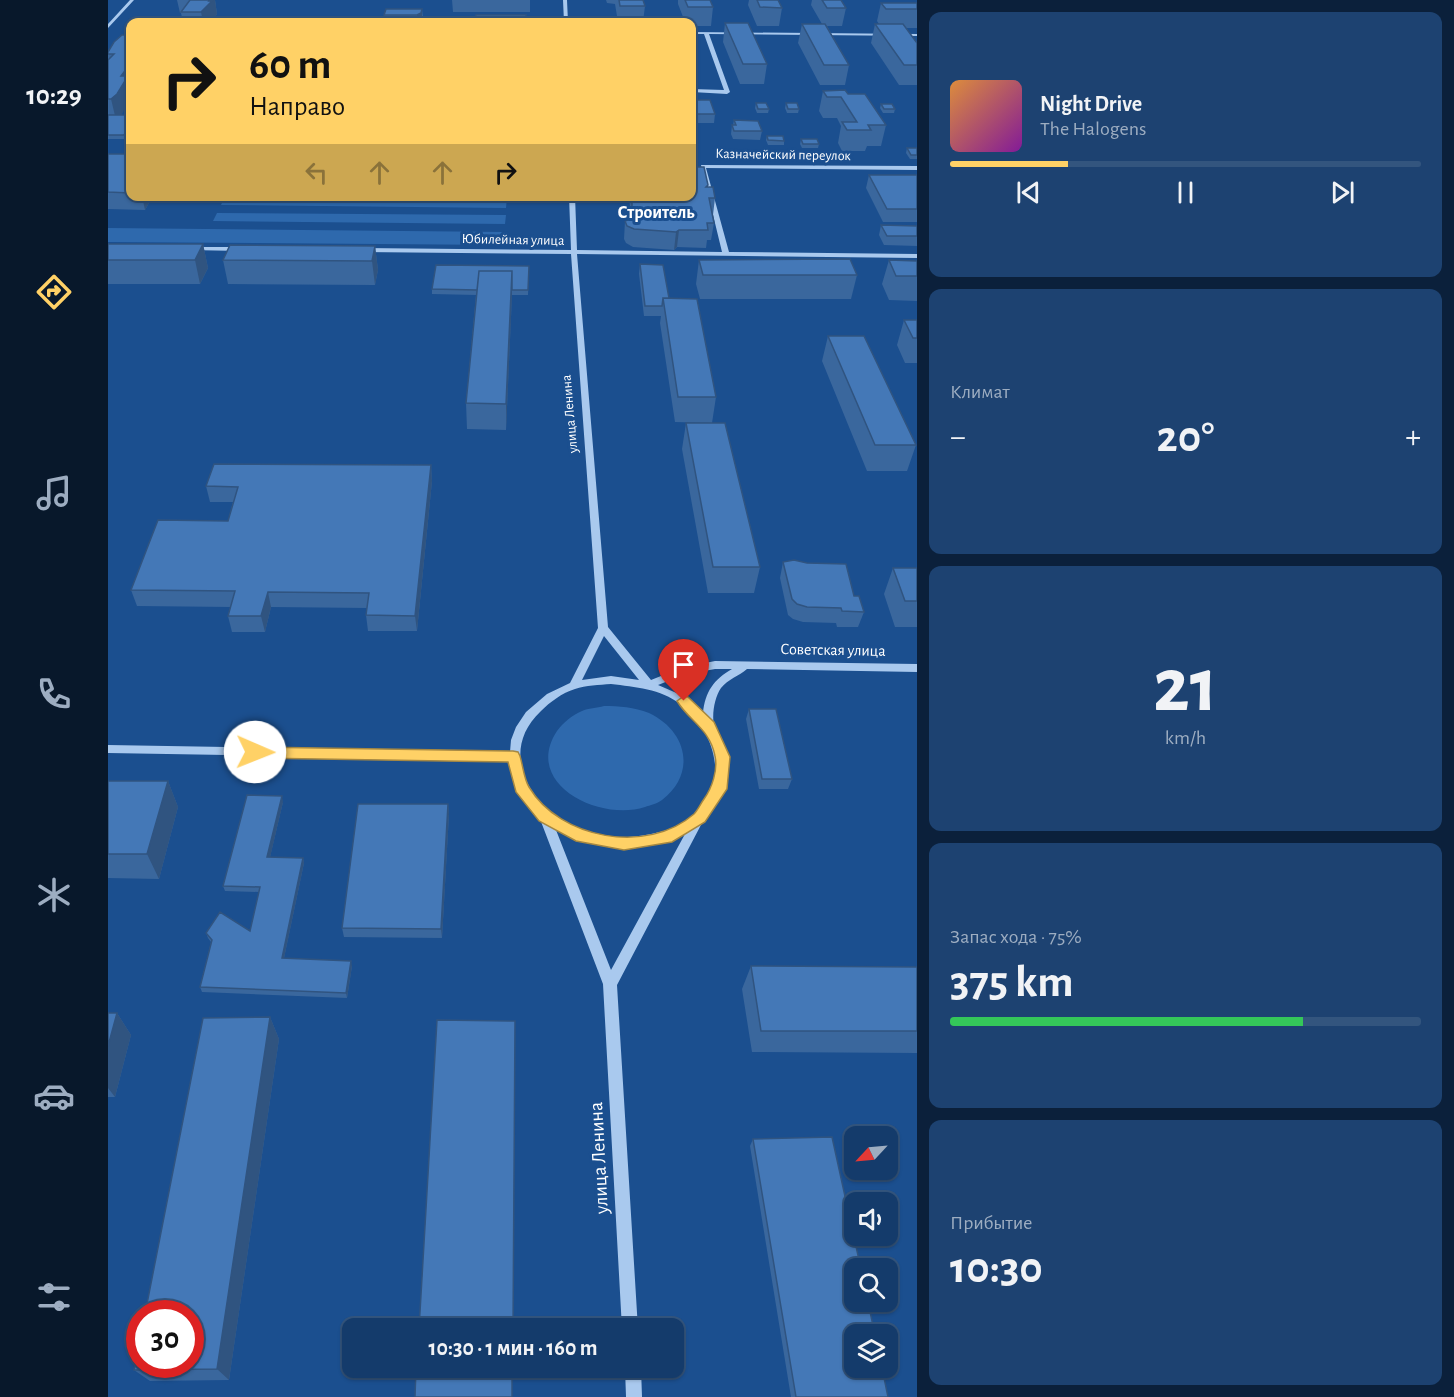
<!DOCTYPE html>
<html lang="ru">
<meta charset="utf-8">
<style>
:root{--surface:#143b6b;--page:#1d4271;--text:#f1f3f6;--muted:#9dadc1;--line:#33557e;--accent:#ffd166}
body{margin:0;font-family:"Alegreya Sans",sans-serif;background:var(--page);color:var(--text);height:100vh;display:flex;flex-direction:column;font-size:22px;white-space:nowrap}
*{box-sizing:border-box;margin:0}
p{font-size:20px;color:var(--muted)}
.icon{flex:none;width:33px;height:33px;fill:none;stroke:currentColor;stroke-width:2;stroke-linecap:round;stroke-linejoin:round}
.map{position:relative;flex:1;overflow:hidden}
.drawer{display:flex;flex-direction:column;gap:12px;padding:12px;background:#0b203b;width:537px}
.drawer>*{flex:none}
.banner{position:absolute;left:18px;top:18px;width:570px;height:183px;border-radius:12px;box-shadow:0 2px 4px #0004,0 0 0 2px var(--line);background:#ffd166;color:#111;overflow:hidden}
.needle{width:39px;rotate:244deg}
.tools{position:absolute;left:736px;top:1126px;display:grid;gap:12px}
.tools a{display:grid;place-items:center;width:54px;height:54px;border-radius:12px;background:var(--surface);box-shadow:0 2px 4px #0004,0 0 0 2px var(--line);font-size:30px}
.speed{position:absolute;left:18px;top:1300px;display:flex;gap:12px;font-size:30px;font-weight:700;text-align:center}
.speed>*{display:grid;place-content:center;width:78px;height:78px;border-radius:50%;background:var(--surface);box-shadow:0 2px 4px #0004,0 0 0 2px var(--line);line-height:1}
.speed .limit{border:9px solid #d22;background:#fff;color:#111}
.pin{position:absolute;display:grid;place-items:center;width:51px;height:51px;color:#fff;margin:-62px -26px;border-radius:50% 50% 50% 0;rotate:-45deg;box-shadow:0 0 6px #0007}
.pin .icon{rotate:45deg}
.me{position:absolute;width:66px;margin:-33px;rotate:91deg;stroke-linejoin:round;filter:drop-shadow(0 0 4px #0008)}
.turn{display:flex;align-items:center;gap:21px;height:126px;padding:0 24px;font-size:27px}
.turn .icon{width:78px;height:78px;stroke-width:2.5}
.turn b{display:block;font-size:42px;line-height:51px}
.lanes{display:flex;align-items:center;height:57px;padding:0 24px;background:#0003;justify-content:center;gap:30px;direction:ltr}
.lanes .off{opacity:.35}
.big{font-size:45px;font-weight:600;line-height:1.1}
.drawer .widget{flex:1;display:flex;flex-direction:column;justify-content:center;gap:9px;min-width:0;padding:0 21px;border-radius:12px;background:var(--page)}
.drawer .dial{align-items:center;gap:0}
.dial b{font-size:78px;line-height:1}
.song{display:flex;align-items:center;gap:18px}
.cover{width:72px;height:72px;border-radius:9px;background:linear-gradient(135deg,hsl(30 70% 55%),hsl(290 70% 35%))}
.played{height:6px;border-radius:3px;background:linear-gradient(90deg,var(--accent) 25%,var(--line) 25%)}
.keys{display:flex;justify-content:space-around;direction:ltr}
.heat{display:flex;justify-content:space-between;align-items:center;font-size:33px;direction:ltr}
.charge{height:9px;border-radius:4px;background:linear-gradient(90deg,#34c759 75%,var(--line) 0)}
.trip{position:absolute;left:234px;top:1318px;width:342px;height:60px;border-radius:12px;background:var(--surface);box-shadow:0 2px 4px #0004,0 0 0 2px var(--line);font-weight:600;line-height:60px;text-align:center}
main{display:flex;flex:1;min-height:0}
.tabs{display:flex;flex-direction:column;width:108px;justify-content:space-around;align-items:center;background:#08182b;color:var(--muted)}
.tabs .icon{width:42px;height:42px}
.tabs .on{color:var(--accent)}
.tabs b{font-size:27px;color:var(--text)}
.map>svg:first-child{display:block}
.green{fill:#2e69ad}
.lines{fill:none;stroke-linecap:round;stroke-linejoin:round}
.minor{fill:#a9c9ee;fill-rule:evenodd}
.wall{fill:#3a679d}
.shaded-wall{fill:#305480}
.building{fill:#4478b7;stroke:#305480;stroke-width:1.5}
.route{fill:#ffd166;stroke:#a68842;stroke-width:1.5}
.labels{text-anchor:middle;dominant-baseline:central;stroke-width:6;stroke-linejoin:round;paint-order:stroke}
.far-street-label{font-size:14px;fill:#fff;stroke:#1b4f8f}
.street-label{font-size:16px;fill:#fff;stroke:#1b4f8f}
.far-district-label{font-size:18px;font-weight:bold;fill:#fff;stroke:#1b4f8f}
.near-street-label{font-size:20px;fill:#fff;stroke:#1b4f8f}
</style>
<main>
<nav class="tabs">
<b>10:29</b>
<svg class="icon on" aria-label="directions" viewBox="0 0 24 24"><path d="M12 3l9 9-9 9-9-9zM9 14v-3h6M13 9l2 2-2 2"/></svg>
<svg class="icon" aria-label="music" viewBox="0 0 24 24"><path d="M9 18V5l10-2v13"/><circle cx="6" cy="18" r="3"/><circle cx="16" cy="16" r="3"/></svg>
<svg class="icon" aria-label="phone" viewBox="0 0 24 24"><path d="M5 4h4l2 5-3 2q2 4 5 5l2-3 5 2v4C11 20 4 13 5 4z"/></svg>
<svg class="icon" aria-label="climate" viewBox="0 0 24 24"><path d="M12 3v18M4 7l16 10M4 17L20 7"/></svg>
<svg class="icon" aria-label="car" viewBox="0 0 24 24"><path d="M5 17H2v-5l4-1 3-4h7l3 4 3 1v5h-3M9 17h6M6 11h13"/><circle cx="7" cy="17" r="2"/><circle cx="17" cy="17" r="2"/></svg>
<svg class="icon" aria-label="filters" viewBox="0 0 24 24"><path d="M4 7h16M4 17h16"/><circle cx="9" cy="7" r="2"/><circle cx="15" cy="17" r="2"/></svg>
</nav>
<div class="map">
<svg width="809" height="1397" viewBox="0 0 809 1397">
<rect width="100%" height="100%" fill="#1b4f8f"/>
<path class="green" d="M117,196H399V197L398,208L113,205Z
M109,213L398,215L397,224L105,221Z
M0,228L397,232L396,245L0,242Z
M496,706C511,706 526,707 541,713C579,731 589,773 554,800C549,804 542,805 537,807C492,822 414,784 449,731C455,723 464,715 474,711C480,708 489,708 496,706Z"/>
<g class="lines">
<path class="minor" d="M22,0H26L0,28V24Z
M455,0H459L460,22H456Z
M584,32L809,34V36L601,34L622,92L619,94L584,92V89L616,90L596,34H584Z
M593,165L809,166V170L598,168L621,252L809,254V258L469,254L500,627L543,680L573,668L607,661L809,664V672L639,669C631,676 620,679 613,688C606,698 603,718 607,729C610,738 615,745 617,755C623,780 612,805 594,823L509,985L530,1329H514L495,984L432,819C417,802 404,783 402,760L0,753V745L402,752L403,740L408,727L418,712L439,694L462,683L490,628L463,254L254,252L251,250L254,248L463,250L461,196H467L469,250L614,252ZM496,636L531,680L503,676L474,680ZM607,669H624C606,679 597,692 595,713L580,698L550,685L575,675ZM503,684C527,687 553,689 572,704C608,730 623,786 585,817C573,827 558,831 543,834C522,838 500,840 480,833C429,817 385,756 433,711C442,702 454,693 467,689C478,685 491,685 503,684ZM448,830C492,852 531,852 577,834L503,970Z
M83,247H134L137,249L134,251L81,250V248Z
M517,1368H533L534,1397H518Z"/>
</g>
<path class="wall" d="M69,0H107L109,14L107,17V20L105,22H75L73,13H72Z
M344,0H422V12H345Z
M498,0H535L537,6L535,22H510L507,4L499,3Z
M570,0H602L605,7L603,26H584V22H577L570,4Z
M641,0H670L674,8L671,26H649L640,5Z
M704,0H733L738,8L734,26H719L741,65L737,85H712L690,43L694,24H714L703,5Z
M773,3H809V28H798L809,43V85H791L763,43L767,24H771L769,21Z
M314,9L315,17H277L276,15Z
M418,15V22H367V19Z
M617,23L659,64L656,84H632L615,42Z
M22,35L14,114L13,115L17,139H0V52Z
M715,91L740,94L778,125L773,146H759L757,151H734L730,143L733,126L729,118H715L711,111Z
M584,100L607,114L606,123H584Z
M648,103L661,109L660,113H649L647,108Z
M678,103L691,109L690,113H679L677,108Z
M773,104L787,109L786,113H775L772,108Z
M626,120L654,131L652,140L625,139L623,134L624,125H625Z
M659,136L676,141V145H660L658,140Z
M693,139L711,144L710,148H694L692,144Z
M799,148H809V159H802L798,153Z
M0,154H22V196H45L37,210L0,209Z
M761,175H809V222H775L758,188Z
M600,185V187L607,198L605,215H604L606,223L603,240H599L598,248L569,247L566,250L525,247L518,243L516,239L517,221L523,219V207H522L521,196H584Z
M773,225L809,226V246L776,245L771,235Z
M0,244H95L100,268L92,284H0Z
M267,246L270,270L267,285L120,284L115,260Z
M591,260L749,275L743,299H592L588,284Z
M781,260L809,261V301L781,300L774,284Z
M532,264L561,298L608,397L604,423L567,422L552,323L553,316H536L531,274Z
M421,266L420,295H404L398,430L359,429L358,403L368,295L324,294V289Z
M796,320H809V363H797L789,345Z
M720,336L808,445L799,471H759L714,361Z
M578,423L652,567L646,593H600L574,449Z
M323,465L324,481L309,631H260L258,615L259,608L163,607L157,632H124L120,616L123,607L29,606L23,590L120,521L125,502H102L98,486Z
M675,562L746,596L756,612L750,627H729L728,623L695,622L685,619L680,615L672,578Z
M785,568H809V627H787L776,594Z
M641,709L684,779L680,789H651L638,719Z
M0,781H60L70,807L51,879L0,878Z
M175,802L162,857L195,858L196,863L176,958L244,966L239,998L94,992L92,987L103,942L100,938L98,933L142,931L151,892L117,891L115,886Z
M340,804L341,814L334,938L236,937L234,928Z
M643,966L809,967V1053L644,1052L634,989Z
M0,1013H9L23,1035L7,1097H0Z
M162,1017L171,1039L121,1380L42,1381L26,1370Z
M645,1139L780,1397H683L642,1146Z"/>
<path class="shaded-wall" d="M102,0H107L109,14L107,17V20L105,22H95L93,12Z
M314,9V21L310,22L309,15Z
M22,64V100L14,114L8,120L3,99L13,76Z
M22,124V130L17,139L16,135Z
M34,196H45L37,210Z
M571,230L569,247L566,250L568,232Z
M95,244L100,268L92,284L87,260Z
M267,246L270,270L267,285L264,261Z
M404,271V295L398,430V404Z
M323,465L324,481L309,631L307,616Z
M160,592L163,607L157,632L153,616Z
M60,781L70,807L51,879L39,854Z
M174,796L175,802L161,862L159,857Z
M340,804L341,814L334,938L333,929Z
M195,858L196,863L175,963L174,958Z
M243,961L244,966L239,998L238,993Z
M9,1013L23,1035L7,1097L0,1088V1046Z
M162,1017L171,1039L121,1380L109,1369Z"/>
<path class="building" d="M82,0H102L101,1H104L93,12H73Z
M511,0H535L537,6H512Z
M577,0H602L605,7H580Z
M649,0H670L674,8L652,7Z
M714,0H733L738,8H719Z
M773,3H809V9H778Z
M278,9H314L313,13L309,15H276Z
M368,15H418L417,22L367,19Z
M153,17L358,18V22H150Z
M617,23H640L659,64H635Z
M694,24H717L741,65H716Z
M767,24H795L809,43V65H796Z
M14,35H22V53L21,55H22V64L13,76H20L9,94L3,99H0V60L6,54H0V52L6,42Z
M737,90L740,94H757L778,125H760L763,130H739L734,122H749L733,97H719L715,91Z
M584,100H602L607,114H584Z
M648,103H658L661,109H650Z
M678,103H689L691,109H680Z
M773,104H784L787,109H776Z
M0,115H22V124L16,135H0Z
M626,120L650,121L654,131H626L624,125H628Z
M659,136H675L676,141L660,140Z
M693,139H709L711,144H695Z
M799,148H809V155H803Z
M0,154H22V193L0,192Z
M584,167H596L600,185L598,187H605L607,198H601L606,223H599L600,230H571L568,232L526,229L519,226L517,221L529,217L528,207H524V199H527V196H584Z
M761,175H809V209H779Z
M773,225L809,226V236H779Z
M0,244H95L87,260H0Z
M122,245L267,246L264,261L115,260Z
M742,259L749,275H595L591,260Z
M781,260L809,261V276H788Z
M532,264L555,265L561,298H555L554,306H537Z
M328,265L421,266L420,290H404V271H371L369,290L324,289Z
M371,271H404L398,404L358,403Z
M555,298L589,299L608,397H570Z
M796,320H809V338H805Z
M720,336H756L808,445H767Z
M578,423H617L652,567H605Z
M106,464L323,465L307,616L258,615L261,593L160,592L153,616H120L127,591L23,590L50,520L120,521L130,487L98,486Z
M686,560L699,563L738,564L746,596H751L756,612L734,611L733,608L699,607L689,604L684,599L675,562Z
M785,568H809V601H797Z
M641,709H668L684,779H654Z
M0,781H60L39,854H0Z
M139,795L174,796L159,857L195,858L174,958L243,961L238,993L92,987L104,940L98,933L112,912L142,931L152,887L115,886Z
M250,804H340L333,929L234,928Z
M643,966L809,967V1031H653Z
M0,1013H9L0,1046Z
M162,1017L109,1369L26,1370L32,1341V1365H82V1314H37L95,1018Z
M329,1020L407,1021L405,1329H311Z
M724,1137L753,1269H747V1302H760L767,1335H747V1368H774L780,1397H688L645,1139Z
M308,1368H404V1397H307Z"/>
<path class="route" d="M576,696L580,697L606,722L622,757L619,789L597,822L564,842L516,850L468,841L431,821L408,792L400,762L147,758L142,756L140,752L142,748L147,747L405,751L410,752L412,756C415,766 416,779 421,787C452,839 539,855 586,814C590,810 593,803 596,799C604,788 610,770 607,756C602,729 581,721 569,701Z"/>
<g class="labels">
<g class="far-street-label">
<text transform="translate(675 155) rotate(1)">Казначейский переулок</text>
<text transform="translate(405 240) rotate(1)">Юбилейная улица</text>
<text transform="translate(462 414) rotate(-95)">улица Ленина</text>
</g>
<g class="street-label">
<text transform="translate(725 650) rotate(1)">Советская улица</text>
</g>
<g class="far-district-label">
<text x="548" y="213">Строитель</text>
</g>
<g class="near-street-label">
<text transform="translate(491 1158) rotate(-93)">улица Ленина</text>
</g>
</g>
</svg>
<div class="tools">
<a><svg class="needle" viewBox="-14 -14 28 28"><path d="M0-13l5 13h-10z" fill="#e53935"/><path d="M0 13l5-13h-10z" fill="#9dadc1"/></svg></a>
<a><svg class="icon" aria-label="sound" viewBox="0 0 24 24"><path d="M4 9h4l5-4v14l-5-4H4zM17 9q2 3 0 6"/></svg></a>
<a><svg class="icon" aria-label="search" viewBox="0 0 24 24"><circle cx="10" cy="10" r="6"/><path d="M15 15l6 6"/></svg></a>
<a><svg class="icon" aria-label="layers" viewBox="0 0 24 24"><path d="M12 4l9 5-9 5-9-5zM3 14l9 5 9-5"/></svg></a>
</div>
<div class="speed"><div class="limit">30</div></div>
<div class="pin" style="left:576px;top:701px;background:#d93025"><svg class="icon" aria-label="arrive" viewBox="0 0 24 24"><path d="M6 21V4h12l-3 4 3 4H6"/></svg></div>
<svg class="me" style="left:147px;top:752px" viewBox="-20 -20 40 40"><circle r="19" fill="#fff"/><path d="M0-13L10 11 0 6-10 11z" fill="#ffd166"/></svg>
<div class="trip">10:30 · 1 мин · 160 m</div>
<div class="banner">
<div class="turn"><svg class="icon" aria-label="right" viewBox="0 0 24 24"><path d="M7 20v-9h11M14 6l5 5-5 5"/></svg><div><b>60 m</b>Направо</div></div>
<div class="lanes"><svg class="icon off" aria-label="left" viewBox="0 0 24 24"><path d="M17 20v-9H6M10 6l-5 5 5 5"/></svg><svg class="icon off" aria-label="ahead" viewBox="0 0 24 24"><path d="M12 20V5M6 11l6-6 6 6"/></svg><svg class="icon off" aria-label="ahead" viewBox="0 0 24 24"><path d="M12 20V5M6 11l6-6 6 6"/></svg><svg class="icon" aria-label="right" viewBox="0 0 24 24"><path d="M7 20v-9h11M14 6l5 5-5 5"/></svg></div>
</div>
</div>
<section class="drawer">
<div class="widget">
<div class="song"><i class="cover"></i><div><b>Night Drive</b><p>The Halogens</p></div></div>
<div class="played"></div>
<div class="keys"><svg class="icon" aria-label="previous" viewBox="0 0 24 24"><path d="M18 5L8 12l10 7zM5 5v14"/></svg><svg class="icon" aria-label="pause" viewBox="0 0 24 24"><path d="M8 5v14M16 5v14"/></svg><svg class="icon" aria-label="next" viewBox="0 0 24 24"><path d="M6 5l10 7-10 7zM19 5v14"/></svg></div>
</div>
<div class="widget"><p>Климат</p>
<div class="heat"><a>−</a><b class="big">20°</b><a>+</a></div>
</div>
<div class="widget dial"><b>21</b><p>km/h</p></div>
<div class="widget"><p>Запас хода · 75%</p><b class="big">375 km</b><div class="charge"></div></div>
<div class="widget"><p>Прибытие</p><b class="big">10:30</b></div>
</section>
</main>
